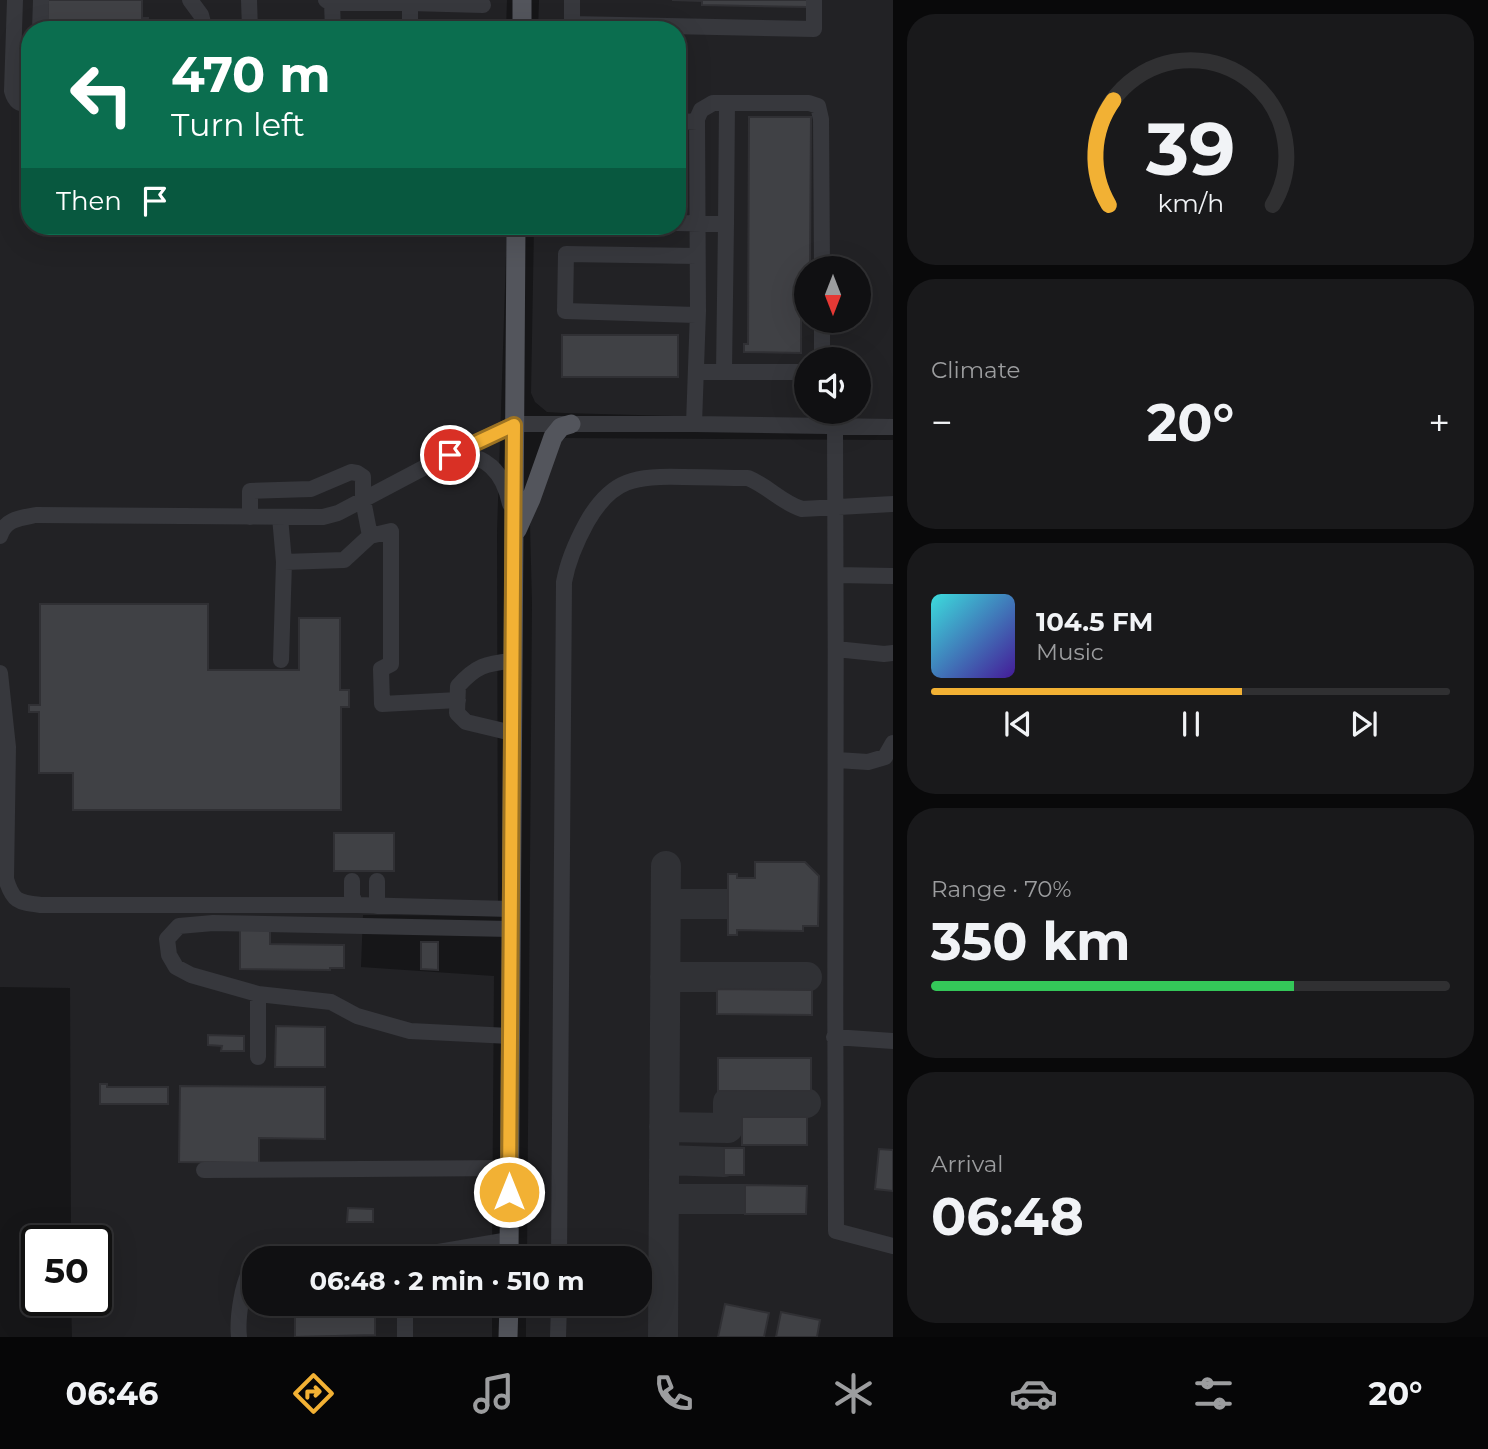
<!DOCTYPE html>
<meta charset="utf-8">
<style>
:root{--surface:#101012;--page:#19191b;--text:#f1f3f6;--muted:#9c9d9f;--line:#303032;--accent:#f2b134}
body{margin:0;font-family:Montserrat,sans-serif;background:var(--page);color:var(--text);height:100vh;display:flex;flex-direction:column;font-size:26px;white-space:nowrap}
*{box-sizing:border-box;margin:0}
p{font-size:23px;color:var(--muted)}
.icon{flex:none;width:38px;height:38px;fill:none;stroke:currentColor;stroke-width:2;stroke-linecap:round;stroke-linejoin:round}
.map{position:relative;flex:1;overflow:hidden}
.details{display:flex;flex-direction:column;gap:14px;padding:14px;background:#09090a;width:595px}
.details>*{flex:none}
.top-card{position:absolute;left:21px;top:21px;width:665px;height:214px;border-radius:28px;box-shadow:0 7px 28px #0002,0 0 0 2px var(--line);background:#0b6e4f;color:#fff;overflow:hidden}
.needle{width:46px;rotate:180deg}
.controls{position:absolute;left:794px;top:256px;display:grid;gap:14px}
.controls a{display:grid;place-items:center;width:77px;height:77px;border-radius:50%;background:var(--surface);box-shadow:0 7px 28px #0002,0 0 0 2px var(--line);font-size:35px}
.speed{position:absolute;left:21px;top:1225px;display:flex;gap:14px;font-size:35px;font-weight:700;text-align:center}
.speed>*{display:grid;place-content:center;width:91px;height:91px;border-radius:50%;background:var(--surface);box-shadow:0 7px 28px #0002,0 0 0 2px var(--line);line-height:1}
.speed .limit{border:4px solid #111;border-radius:10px;background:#fff;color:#111}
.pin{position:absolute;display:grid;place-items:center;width:60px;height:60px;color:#fff;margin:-30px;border:4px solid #fff;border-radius:50%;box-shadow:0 2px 7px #0007}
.me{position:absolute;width:77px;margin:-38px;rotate:0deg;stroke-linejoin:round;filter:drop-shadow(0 0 5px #0008)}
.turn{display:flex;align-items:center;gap:24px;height:147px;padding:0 35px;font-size:32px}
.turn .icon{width:91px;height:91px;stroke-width:2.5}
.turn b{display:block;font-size:49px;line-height:60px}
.then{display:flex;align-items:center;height:66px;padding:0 35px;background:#0003;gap:14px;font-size:26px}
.big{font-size:52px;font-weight:700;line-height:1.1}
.details .tile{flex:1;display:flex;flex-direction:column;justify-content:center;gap:10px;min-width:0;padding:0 24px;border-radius:28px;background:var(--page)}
.details .dial{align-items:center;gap:0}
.dial svg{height:182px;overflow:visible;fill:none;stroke:var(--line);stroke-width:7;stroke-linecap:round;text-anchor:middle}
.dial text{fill:var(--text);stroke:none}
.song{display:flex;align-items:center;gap:21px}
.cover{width:84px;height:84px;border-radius:10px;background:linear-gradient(135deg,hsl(180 70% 55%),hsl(260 70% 35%))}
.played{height:7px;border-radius:4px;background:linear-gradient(90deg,var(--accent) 60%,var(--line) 60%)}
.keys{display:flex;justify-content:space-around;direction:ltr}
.heat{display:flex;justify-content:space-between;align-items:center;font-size:38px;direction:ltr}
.charge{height:10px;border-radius:5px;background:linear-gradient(90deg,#34c759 70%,var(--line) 0)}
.trip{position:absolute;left:242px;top:1246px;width:410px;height:70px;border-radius:28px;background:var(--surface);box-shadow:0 7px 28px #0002,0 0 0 2px var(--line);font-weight:700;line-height:70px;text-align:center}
.dock{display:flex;height:112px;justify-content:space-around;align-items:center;background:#060607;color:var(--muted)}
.dock .icon{width:49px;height:49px}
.dock .on{color:var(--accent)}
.dock b{font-size:32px;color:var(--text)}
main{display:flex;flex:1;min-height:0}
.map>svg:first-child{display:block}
.built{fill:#222225;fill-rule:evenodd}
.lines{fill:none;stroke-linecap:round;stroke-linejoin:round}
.taxiway{stroke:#303135;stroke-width:30}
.building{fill:#404145;stroke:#303034;stroke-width:2}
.minor{stroke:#37383d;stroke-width:16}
.major{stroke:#53555c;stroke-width:19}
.route-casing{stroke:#9d7322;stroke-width:18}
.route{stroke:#f2b134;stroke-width:12}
</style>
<main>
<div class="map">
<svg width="893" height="1337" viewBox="0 0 893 1337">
<rect width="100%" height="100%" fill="#161618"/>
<path class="built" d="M0,0H507L506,30H30V226H507L497,532L498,916L363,915L361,967L494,976L492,1258H254V1304H492V1337H72L71,1300H96V1241H71L70,988L0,987Z
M539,0H893V422L564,413L547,412L535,402L531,393L534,226H677V30H538ZM807,268H859V320H807ZM807,359H859V411H807Z
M565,438L893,440V1337H526V1304H639V1258H527L532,603L530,525L552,449Z"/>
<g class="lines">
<path class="taxiway" d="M666,904H728
M665,977H807
M664,1127L728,1128V1102L806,1103
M664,1160L724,1162
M664,1199H745
M663,1337L666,866"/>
</g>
<path class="building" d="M48,0H142V18H148L147,30H47Z
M672,0H807V7L702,5V1Z
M749,117H811L810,268H807V298H801V353L744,352V344H748Z
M562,335H678V377H562Z
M40,604H208V670H299V618H340V690H349V707H341V810H73V773H39V712H29V705H40Z
M334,833H394V871H334Z
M755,862H805L819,876L818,926H803V931L737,930V935H728V874H737V878H755Z
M240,930H270V944L344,945V968H330V970L240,969Z
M421,942H438V970L421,969Z
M717,989L812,990V1015L717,1014Z
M276,1026L325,1027V1067H275Z
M208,1035L244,1036V1051H221L222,1046L208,1045Z
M718,1058H811V1091H718Z
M100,1084H107V1087H168V1104H100Z
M180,1086L325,1087V1139L259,1138V1163L179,1162Z
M742,1117H807V1145H742Z
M724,1148H744V1175H724Z
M879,1149L893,1150V1191L875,1189Z
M745,1185L807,1186L806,1214H745Z
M348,1208L373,1209V1222H347Z
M725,1304L769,1313L764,1337H718Z
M295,1306H315V1313H366V1307H375V1335L295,1337Z
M781,1312L820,1320L817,1337H776Z"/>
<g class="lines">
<path class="minor" d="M15,0L12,91C15,102 19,104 30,105
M190,0L201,15L205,30
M249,0L250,30
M326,0L332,3H410V30
M572,0V24L814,29V0
M332,3L333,30
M410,3L483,5
M40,30L41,0
M677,121L697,122
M677,223L726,224L727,103
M696,315L565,311L566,254L697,256
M822,359V320
M696,372H807
M724,372L726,224
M694,424L698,311L697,119L701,110L713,103H809L818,106L821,119L822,268
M835,427C837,695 834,963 836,1231L893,1246
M452,459C485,449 504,474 510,504
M250,517V491L311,489L351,472L357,473L363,477V500L370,536L391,531V664L381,669L382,704L458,700
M280,517L284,562L344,560L370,536
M0,536C5,519 20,518 36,515L323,517L338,513L429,465L514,424H694L893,427
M836,575L893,576
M836,649L884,654L893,653
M281,660L284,562
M0,673L8,747L6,879C13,902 18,902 41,905H356
M512,733L466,722L457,713L458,686C476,666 486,663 513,661
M837,760L868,762L885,757L893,743
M352,881V896L356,905L511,909
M377,881V906
M258,994V1057
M510,1036L410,1031L357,1016L331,1002L258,994L191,975L176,967L169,955L167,939L179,926L213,923L511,929
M834,1037L893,1041
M204,1170L509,1168
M337,1258H390
M403,1258L509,1240
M559,1258L564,582C568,560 576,542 587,522C612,478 636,476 683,477C704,477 726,478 748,478C768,486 782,503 802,509L893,504
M405,1304V1337
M239,1337C237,1320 242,1278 254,1266
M558,1337L559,1304"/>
<path class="major" d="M522,30V0
M517,530L531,499L553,437L561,427L571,424
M509,1258L516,226
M508,1337L509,1304"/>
</g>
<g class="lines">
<defs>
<path id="route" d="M450,455L514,425L509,1192"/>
</defs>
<use href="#route" class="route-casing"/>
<use href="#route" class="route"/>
</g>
</svg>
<div class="controls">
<a><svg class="needle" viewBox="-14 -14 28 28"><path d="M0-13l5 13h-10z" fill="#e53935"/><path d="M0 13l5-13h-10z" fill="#9c9d9f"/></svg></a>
<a><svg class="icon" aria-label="sound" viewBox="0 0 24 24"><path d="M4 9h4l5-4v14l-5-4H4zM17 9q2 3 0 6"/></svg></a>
</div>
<div class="speed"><div class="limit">50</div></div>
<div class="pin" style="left:450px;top:455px;background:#d93025"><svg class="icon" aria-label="arrive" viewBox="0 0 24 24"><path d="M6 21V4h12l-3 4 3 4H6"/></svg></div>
<svg class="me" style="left:509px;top:1192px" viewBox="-20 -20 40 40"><circle r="17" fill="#f2b134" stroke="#fff" stroke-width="3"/><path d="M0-11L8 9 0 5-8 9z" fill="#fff"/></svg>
<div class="trip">06:48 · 2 min · 510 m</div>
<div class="top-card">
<div class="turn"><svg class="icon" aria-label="left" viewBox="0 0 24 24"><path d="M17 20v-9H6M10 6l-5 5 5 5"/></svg><div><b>470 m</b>Turn left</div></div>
<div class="then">Then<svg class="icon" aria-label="arrive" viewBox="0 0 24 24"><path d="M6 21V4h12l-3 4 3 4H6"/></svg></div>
</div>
</div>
<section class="details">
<div class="tile dial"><svg viewBox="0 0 100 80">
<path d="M14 69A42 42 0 1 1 86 69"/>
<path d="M14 69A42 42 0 0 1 16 23" stroke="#f2b134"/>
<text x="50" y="56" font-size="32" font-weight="700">39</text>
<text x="50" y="72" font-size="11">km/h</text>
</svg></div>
<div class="tile"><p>Climate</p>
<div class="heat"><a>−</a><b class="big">20°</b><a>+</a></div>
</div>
<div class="tile">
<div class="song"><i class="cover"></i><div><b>104.5 FM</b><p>Music</p></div></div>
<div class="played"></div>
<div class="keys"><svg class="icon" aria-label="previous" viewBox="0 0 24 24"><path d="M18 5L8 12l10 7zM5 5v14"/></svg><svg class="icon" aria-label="pause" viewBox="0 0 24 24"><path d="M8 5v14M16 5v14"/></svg><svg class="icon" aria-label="next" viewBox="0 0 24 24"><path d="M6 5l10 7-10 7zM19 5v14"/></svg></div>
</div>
<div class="tile"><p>Range · 70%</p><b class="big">350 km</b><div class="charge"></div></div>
<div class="tile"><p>Arrival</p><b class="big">06:48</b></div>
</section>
</main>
<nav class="dock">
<b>06:46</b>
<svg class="icon on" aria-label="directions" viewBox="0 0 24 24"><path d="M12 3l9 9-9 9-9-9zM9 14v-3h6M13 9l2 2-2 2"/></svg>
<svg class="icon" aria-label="music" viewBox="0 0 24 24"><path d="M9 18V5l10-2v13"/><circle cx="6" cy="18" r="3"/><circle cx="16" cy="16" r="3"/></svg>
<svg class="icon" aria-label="phone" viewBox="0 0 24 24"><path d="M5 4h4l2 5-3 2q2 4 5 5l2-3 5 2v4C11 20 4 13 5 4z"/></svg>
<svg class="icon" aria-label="climate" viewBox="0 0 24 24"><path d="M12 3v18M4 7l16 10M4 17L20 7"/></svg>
<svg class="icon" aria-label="car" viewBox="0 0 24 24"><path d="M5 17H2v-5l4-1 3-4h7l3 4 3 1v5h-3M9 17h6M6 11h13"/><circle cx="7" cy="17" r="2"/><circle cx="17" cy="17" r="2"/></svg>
<svg class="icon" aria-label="filters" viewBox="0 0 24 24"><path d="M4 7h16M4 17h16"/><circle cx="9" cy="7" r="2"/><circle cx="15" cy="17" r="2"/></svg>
<b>20°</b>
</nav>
